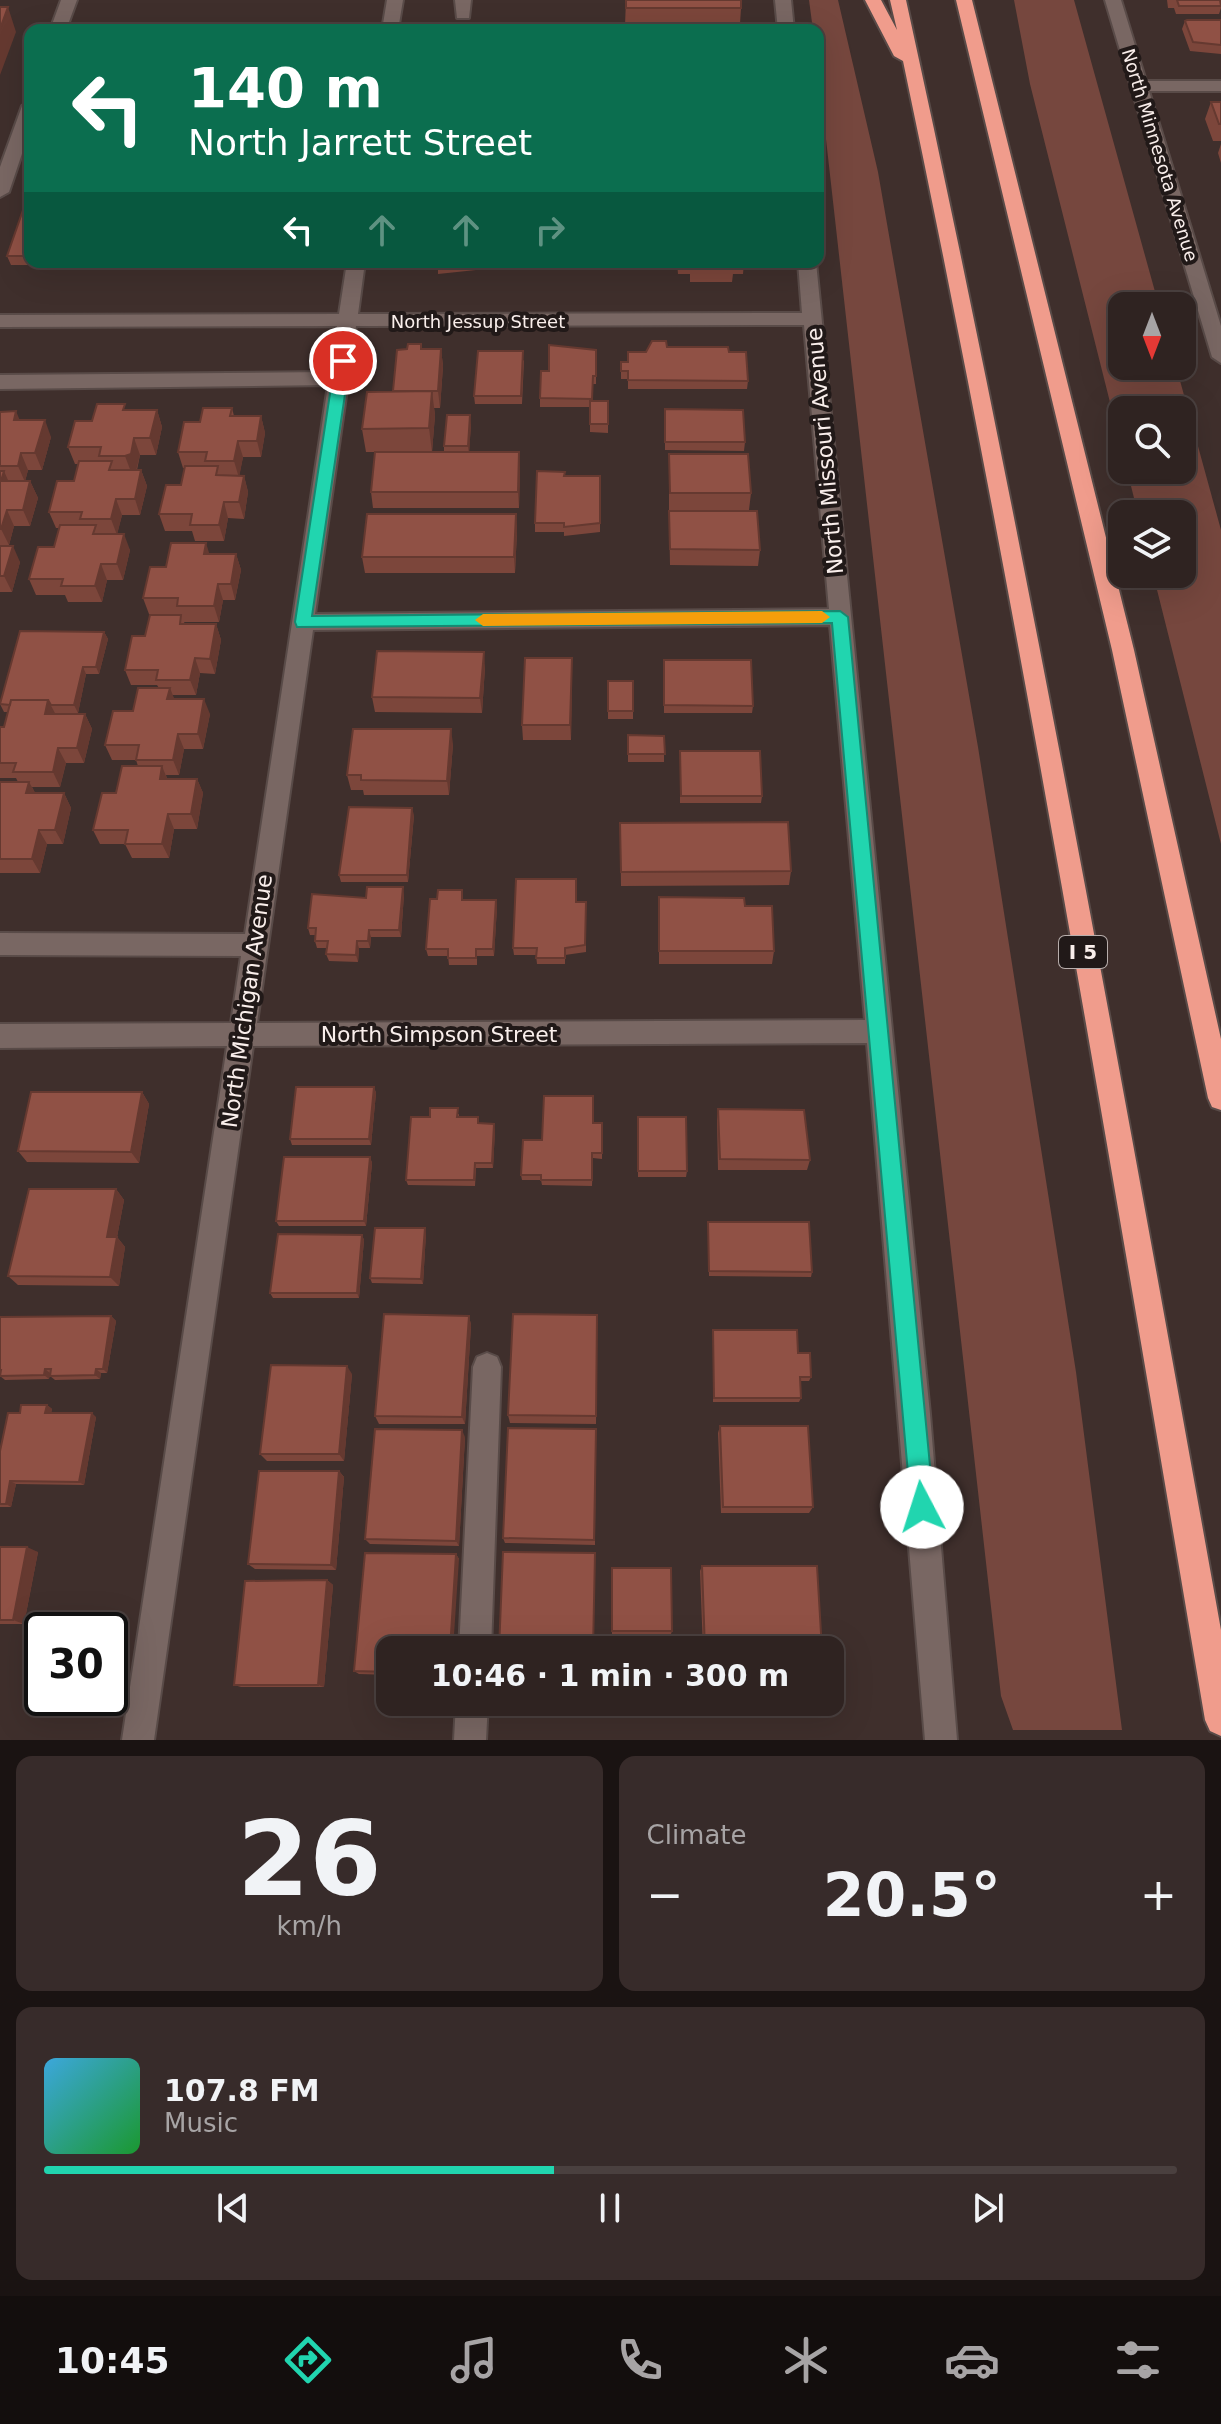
<!DOCTYPE html>
<meta charset="utf-8">
<style>
:root{--surface:#2f2321;--page:#372b2a;--text:#f1f3f6;--muted:#a7a4a5;--line:#4a403f;--accent:#21d5af}
body{margin:0;font-family:"DejaVu Sans",sans-serif;background:var(--page);color:var(--text);height:100vh;display:flex;flex-direction:column;font-size:30px;white-space:nowrap}
*{box-sizing:border-box;margin:0}
p{font-size:26px;color:var(--muted)}
.icon{flex:none;width:44px;height:44px;fill:none;stroke:currentColor;stroke-width:2;stroke-linecap:round;stroke-linejoin:round}
.map{position:relative;height:1740px;overflow:hidden}
.drawer{display:flex;flex-direction:column;gap:16px;padding:16px;background:#1a1312;flex:1}
.drawer>*{flex:none}
.top-card{position:absolute;left:24px;top:24px;width:800px;height:244px;border-radius:16px;box-shadow:0 8px 32px #0002,0 0 0 2px var(--line);background:#0b6e4f;color:#fff;overflow:hidden}
.needle{width:52px;rotate:180deg}
.fabs{position:absolute;left:1108px;top:292px;display:grid;gap:16px}
.fabs a{display:grid;place-items:center;width:88px;height:88px;border-radius:16px;background:var(--surface);box-shadow:0 8px 32px #0002,0 0 0 2px var(--line);font-size:40px}
.speed{position:absolute;left:24px;top:1612px;display:flex;gap:16px;font-size:40px;font-weight:700;text-align:center}
.speed>*{display:grid;place-content:center;width:104px;height:104px;border-radius:50%;background:var(--surface);box-shadow:0 8px 32px #0002,0 0 0 2px var(--line);line-height:1}
.speed .limit{border:4px solid #111;border-radius:12px;background:#fff;color:#111}
.pin{position:absolute;display:grid;place-items:center;width:68px;height:68px;color:#fff;margin:-34px;border:4px solid #fff;border-radius:50%;box-shadow:0 2px 8px #0007}
.me{position:absolute;width:88px;margin:-44px;rotate:355deg;stroke-linejoin:round;filter:drop-shadow(0 0 6px #0008)}
.turn{display:flex;align-items:center;gap:28px;height:168px;padding:0 32px;font-size:36px}
.turn .icon{width:104px;height:104px;stroke-width:2.5}
.turn b{display:block;font-size:56px;line-height:68px}
.lanes{display:flex;align-items:center;height:76px;padding:0 32px;background:#0003;justify-content:center;gap:40px;direction:ltr}
.lanes .off{opacity:.35}
.big{font-size:60px;font-weight:700;line-height:1.1}
.drawer .widget{flex:1;display:flex;flex-direction:column;justify-content:center;gap:12px;min-width:0;padding:0 28px;border-radius:16px;background:var(--page)}
.drawer .dial{align-items:center;gap:0}
.dial b{font-size:104px;line-height:1}
.song{display:flex;align-items:center;gap:24px}
.cover{width:96px;height:96px;border-radius:12px;background:linear-gradient(135deg,hsl(200 70% 55%),hsl(130 70% 35%))}
.played{height:8px;border-radius:4px;background:linear-gradient(90deg,var(--accent) 45%,var(--line) 45%)}
.keys{display:flex;justify-content:space-around;direction:ltr}
.heat{display:flex;justify-content:space-between;align-items:center;font-size:44px;direction:ltr}
.drawer .tiles{flex:1;display:grid;gap:16px;grid-template-columns:1fr 1fr}
.widget:last-child{grid-column:span 2}
.trip{position:absolute;left:376px;top:1636px;width:468px;height:80px;border-radius:16px;background:var(--surface);box-shadow:0 8px 32px #0002,0 0 0 2px var(--line);font-weight:700;line-height:80px;text-align:center}
.tab-bar{display:flex;height:128px;justify-content:space-around;align-items:center;background:#130e0d;color:var(--muted)}
.tab-bar .icon{width:56px;height:56px}
.tab-bar .selected{color:var(--accent)}
.tab-bar b{font-size:36px;color:var(--text)}
.map>svg:first-child{display:block}
.green{fill:#76473e}
.lines{fill:none;stroke-linecap:round;stroke-linejoin:round}
.minor-casing{stroke:#594b48;stroke-width:4}
.highway-casing{stroke:#594b48;stroke-width:4}
.minor{fill:#796763;fill-rule:evenodd}
.highway{fill:#f09c8c;fill-rule:evenodd}
.wall{fill:#7c463b}
.shaded-wall{fill:#653930}
.building{fill:#905145;stroke:#653930;stroke-width:2}
.route{fill:#21d5af;stroke:#158a72;stroke-width:2}
.slow{fill:#f59e0b}
.labels{text-anchor:middle;dominant-baseline:central;stroke-width:8;stroke-linejoin:round;paint-order:stroke}
.far-street-label{font-size:18px;fill:#f9eeeb;stroke:#211918}
.shield{fill:#211918;stroke:#b8aeac;stroke-width:2}
.shield-label{font-size:20px;font-weight:bold;fill:#f9eeeb}
.street-label{font-size:22px;fill:#f9eeeb;stroke:#211918}
</style>
<div class="map">
<svg width="1221" height="1740" viewBox="0 0 1221 1740">
<rect width="100%" height="100%" fill="#3f2f2c"/>
<path class="green" d="M809,0H838L878,172L978,747L1076,1372L1122,1730H1013L1001,1696L818,68V30H813Z
M1014,0H1074L1159,306H1122V366H1176L1221,530V844L1153,574H1182V514H1138L1127,470H1182V410H1122V450L1030,84Z"/>
<g class="lines">
<defs>
<path id="minor" d="M61,0H77L66,30H50Z
M387,0H403L398,30H382Z
M455,0H471L469,18H457Z
M775,0H791L794,30H778Z
M1105,0H1121L1146,81H1221V91H1149L1221,326V363L1212,357Z
M30,101V130L9,192L0,197V167L22,106Z
M347,262H365L358,314L802,313L798,262H816L930,1414L957,1740H925L867,1043L253,1046L154,1740H122L227,1046L0,1048V1024L231,1023L241,956L0,955V933L245,934L328,385L0,389V375L330,372L337,326L0,327V315L339,314ZM804,325L829,609L315,614L356,326ZM830,625L865,1020L257,1023L313,630Z
M487,1353L497,1357L501,1367L491,1650H459L473,1367L477,1357Z
M456,1702H488L486,1740H454Z"/>
<path id="highway" d="M865,0H881L897,30L890,0H906C1025,541 1123,1085 1221,1630V1736L1210,1731L1205,1720C1111,1166 1019,611 903,61L894,56Z
M956,0H972L1134,650L1221,1039V1110L1212,1107L1208,1098L1112,650Z"/>
</defs>
<use href="#minor" class="minor-casing"/>
<use href="#highway" class="highway-casing"/>
<use href="#minor" class="minor"/>
<use href="#highway" class="highway"/>
</g>
<path class="wall" d="M626,0L741,8L740,24L625,25Z
M1167,0H1220L1221,8L1219,14H1176L1174,8H1168Z
M1221,20V54L1190,51L1182,29L1185,21Z
M1211,102H1221V141H1213L1205,119Z
M1221,144V163L1218,153Z
M30,190V262H304L303,266L11,265L7,256Z
M405,262H479L476,270L438,274V269L406,267Z
M509,262H536V267L509,266Z
M552,262H599V264L566,267V264H552Z
M677,262H744L743,274H733L732,282H690V274H678Z
M421,344L422,349H441L443,366L440,408H434L435,415L432,452H444V446L471,424L469,452L520,468L519,508H373L371,492L375,452H366L362,429L393,392L407,349Z
M667,347L729,352L748,381L747,389H628V379H621V362H628L646,352Z
M596,350V384H593L592,401H608V433L590,432V407H540V398L549,371Z
M524,360L522,404H475L474,396Z
M232,408L234,416H261L265,433L261,457H243L239,476H244L248,492L244,519L228,518L224,541H195L192,531H165L159,514L181,485L185,468H183L178,452L200,422Z
M665,409L745,442L744,451L665,450Z
M127,410H157L162,427L156,455H140L137,470H141L147,486L140,515H122L117,534L130,550L123,580H107L102,602H68L65,595H36L29,579L54,547L59,528H56L49,512L74,481L78,464H75L68,447L92,421Z
M0,412L20,420L51,437L42,470H28L25,481H30L38,498L30,526H14L9,545H0Z
M669,454L751,493L749,510H669Z
M564,476H600V532L564,536V532H535V523Z
M669,511L760,550L758,566L670,565Z
M516,514L517,531L515,573H365L362,557Z
M0,546L20,562L12,592H0Z
M209,554H236L241,570L235,600H223L219,622H184L185,624H216L221,640L215,674L200,673L196,695H172L174,699L210,714L203,749H184L179,775H166L167,779H197L203,793L197,829H174L169,858H132L125,844H100L93,830L116,793L138,766L136,760H112L105,745L133,711L159,688L157,685H131L125,670L180,615L179,614H149L143,598L166,567Z
M104,632L108,639L99,674H86L78,713H55L56,714H85L92,729L84,763H66L60,787H32L35,793H64L71,808L63,844H47L40,873H0V782H18L16,778H0V727H4L8,712H4L0,704Z
M664,660L753,706L752,713H664Z
M485,667L482,713L375,712L372,697Z
M572,673L571,740H523L522,725Z
M608,681H633V719H608Z
M628,735L664,736V762H628Z
M453,744L449,795H364L363,790H351L347,775Z
M680,751L762,796L761,803H680Z
M414,815L408,882H341L339,875Z
M620,823L791,871L789,885L621,886Z
M404,894L401,937H371L370,948H359L358,962L329,961L326,954L327,948H317L315,941L316,935H310L308,928L366,898Z
M659,897L745,906L774,951L772,964H659Z
M463,900H496L497,907L494,956H477V965H449L448,956H428L426,949Z
M576,902H586V952L565,955V964H537L536,955H514L513,948Z
M374,1087L376,1093L371,1145H292L290,1139Z
M142,1092L149,1104L139,1163L27,1162L18,1151Z
M718,1109L810,1160L807,1170H718L717,1120Z
M459,1114V1117L495,1130L493,1168H476L475,1186L408,1185L406,1180L430,1117Z
M638,1117L687,1171L686,1177H638Z
M593,1123H602V1159L593,1158L592,1186L542,1185L541,1180H522L521,1175L542,1140Z
M370,1157L372,1163L366,1226H279L276,1221Z
M116,1189L124,1200L117,1237L125,1247L119,1286L18,1285L8,1276Z
M708,1222L812,1272L811,1277L709,1276Z
M426,1233L423,1284L372,1283L370,1278Z
M362,1235L364,1240L359,1298H273L270,1293Z
M597,1315L596,1424L510,1423L508,1415Z
M111,1316L116,1321L107,1373H101L100,1379L55,1380L50,1376V1373L49,1379L5,1380L0,1376V1317Z
M469,1316L471,1325L465,1424H379L375,1416Z
M713,1330L798,1353L811,1377L809,1381H800L801,1398L799,1402H713Z
M352,1374L344,1461H267L260,1454Z
M47,1405L52,1409L51,1413L96,1417L84,1485L16,1484L11,1507H0V1451L20,1413Z
M720,1426L813,1507L809,1513H721L718,1433Z
M596,1429L595,1545L505,1543L503,1538Z
M465,1437L459,1546L370,1544L365,1539Z
M339,1471L344,1477L336,1570L255,1569L248,1564Z
M0,1547L38,1552L24,1624H0Z
M456,1554L459,1559L390,1650V1675L359,1674L354,1671Z
M702,1566L822,1650H703L700,1571Z
M612,1568L672,1631L671,1634H612Z
M327,1580L333,1585L324,1687H241L234,1685Z"/>
<path class="shaded-wall" d="M8,7L16,32L0,75V29Z
M441,349L443,366L440,408L438,391Z
M432,391L435,415L432,452L429,428Z
M157,410L162,427L156,455L150,438Z
M16,411L23,428L14,420Z
M470,415L471,424L469,455L468,446Z
M261,416L265,433L261,457L257,441Z
M45,420L51,437L42,470L35,453Z
M134,438L140,455L136,471L131,472L125,456Z
M238,441L243,457L239,478L234,461Z
M519,452L520,468L519,508L518,492Z
M21,453L28,470L25,482L18,466Z
M141,470L147,486L140,515L135,499Z
M4,471L11,487L1,481Z
M244,476L248,492L244,519L239,502Z
M30,481L38,498L30,526L23,510Z
M116,499L122,515L117,535L111,519Z
M224,502L228,518L224,541L219,525Z
M7,510L14,526L9,545L1,529Z
M516,514L517,531L515,573L514,557Z
M124,534L130,550L123,580L117,564Z
M206,543L211,559L204,554Z
M13,546L20,562L12,592L4,576Z
M236,554L241,570L235,600L231,584Z
M101,564L107,580L102,602L95,586Z
M218,584L223,600L219,622L214,606Z
M216,624L221,640L215,674L210,659Z
M104,632L108,639L99,674L96,667Z
M484,652L485,667L482,713L480,698Z
M195,658L200,673L196,695L190,680Z
M572,658V673L571,740L570,725Z
M83,667L86,674L78,713L74,705Z
M170,688L176,703L167,699Z
M204,699L210,714L203,749L198,734Z
M48,700L56,715L45,714Z
M85,714L92,729L84,763L77,748Z
M451,729L453,744L449,795L447,781Z
M178,734L184,749L179,775L173,760Z
M58,748L66,763L60,787L53,772Z
M162,766L168,781L160,779Z
M197,779L203,793L197,829L191,814Z
M29,782L37,796L26,793Z
M64,793L71,808L63,844L55,830Z
M412,808L414,815L408,882L407,875Z
M168,814L174,829L169,858L162,844Z
M39,830L47,844L40,873L32,859Z
M403,887L404,894L401,937L399,930Z
M496,900L497,907L494,956L493,949Z
M369,930L371,937L370,948L368,941Z
M357,941L359,948L358,962L356,955Z
M374,1087L376,1093L371,1145L369,1139Z
M142,1092L149,1104L139,1163L131,1152Z
M494,1124L495,1130L493,1168L492,1163Z
M370,1157L372,1163L366,1226L364,1221Z
M116,1189L124,1200L117,1237L125,1247L119,1286L110,1277L107,1237Z
M425,1228L426,1233L423,1284L421,1279Z
M362,1235L364,1240L359,1298L357,1293Z
M111,1316L116,1321L107,1373L103,1369Z
M469,1316L471,1325L465,1424L462,1417Z
M347,1366L352,1374L344,1461L339,1454Z
M45,1369L50,1373L49,1379L44,1375Z
M96,1369L101,1373L100,1379L95,1375Z
M47,1405L52,1409L50,1417L45,1413Z
M92,1413L96,1417L84,1485L79,1482Z
M462,1430L465,1437L459,1546L456,1541Z
M339,1471L344,1477L336,1570L331,1565Z
M10,1481L16,1484L11,1507L6,1504Z
M27,1547L38,1552L24,1624L13,1620Z
M456,1554L459,1559L453,1650H450Z
M327,1580L333,1585L324,1687L318,1685Z"/>
<path class="building" d="M626,0H741V8H626Z
M1177,0H1220L1221,6H1179Z
M0,7H8L0,29Z
M1187,20H1221V45L1193,42L1185,21Z
M686,24H742V30H686Z
M1211,102H1221V124H1219Z
M30,190V256H7Z
M438,262H465L438,265Z
M691,262H733V265H691Z
M652,341H666L667,347H728L729,352H746L748,381L628,380V371H621V362H628V352H646Z
M408,344H421V349H441L438,391H393L397,350L407,349Z
M549,345L596,350V376H593L592,399L540,398L541,371H549Z
M478,351H523L521,396H474Z
M432,391L429,428L362,429L367,392Z
M590,401H608V424H590Z
M97,404H125L123,410H157L150,438H134L131,454L125,456H99L101,447H68L75,421H92Z
M203,408H232L230,416H261L257,441H238L234,461H205L207,452H178L184,422H200Z
M665,409L743,410L745,442H665Z
M16,411L14,420H45L35,453H21L18,466H0V412Z
M447,415H470L468,446H444Z
M375,452H519L518,492H371Z
M669,454H748L751,493H670Z
M79,461H112L109,470H141L135,499H116L111,519H80L82,512H49L57,481H74Z
M185,466H218L216,475L244,476L239,502H224L219,525H190L192,514H159L166,485H181Z
M0,471H4L1,481H30L23,510H7L1,529H0Z
M537,471L565,472L564,476H600V523L564,527V523H535Z
M669,511H757L760,550L670,549Z
M367,514H516L514,557H362Z
M60,525H96L93,534H124L117,564H101L95,586H61L63,579H29L38,547H54Z
M171,543H206L204,554H236L231,584H218L214,606H177L178,598H143L150,567H166Z
M0,546H13L4,576H0Z
M150,615H181L180,624H216L210,659L195,658L190,680H156L158,670H125L132,636H145Z
M20,631L104,632L96,667H83L74,705H51L48,700H11L10,705L0,704Z
M377,651L484,652L480,698L372,697Z
M525,658H572L570,725H522Z
M664,660H751L753,706L664,705Z
M608,681H633V711H608Z
M138,688H170L167,699H204L198,734H178L173,760H136L139,745H105L113,711H133Z
M11,700H48L45,714H85L77,748H58L53,772H13L16,763H0V727H4Z
M353,729H451L447,781L361,780V775H347Z
M628,735L664,736L665,754H628Z
M680,751H760L762,796H681Z
M122,766H162L160,779H197L191,814H168L162,844H125L128,830H93L102,793H116Z
M0,782H29L26,793H64L55,830H39L32,859H0Z
M349,807L412,808L407,875H339Z
M788,822L791,871L621,872L620,823Z
M516,879H576V902H586L585,945L565,948V958H536L537,948H513Z
M367,887H403L399,930H369L368,941H357L356,955L326,954L328,941H315L316,928H308L312,894L366,898Z
M438,890H462V900H496L493,949H476V958H448V949H426L430,899H437Z
M659,897L744,898L745,906H772L774,951H659Z
M296,1087H374L369,1139H290Z
M31,1092H142L131,1152L18,1151Z
M544,1096H593V1123H602V1153H592V1180H541V1175H521L523,1140H542Z
M430,1108H458L457,1117H478V1123L494,1124L492,1163H475L474,1180H406L411,1117H430Z
M718,1109L804,1110L810,1160L720,1159Z
M638,1117H686L687,1171H638Z
M284,1157H370L364,1221H276Z
M29,1189H116L107,1237H117L110,1277L8,1276Z
M708,1222H809L812,1272L709,1271Z
M375,1228H425L421,1279L370,1278Z
M278,1234L362,1235L357,1293H270Z
M384,1314L469,1316L462,1417L375,1416Z
M513,1314L597,1315L596,1416L508,1415Z
M111,1316L103,1369H96L95,1375L50,1376L51,1369H45L44,1375L0,1376L1,1370H0V1317Z
M713,1330H797L798,1353H810L811,1377H800L801,1398H714Z
M271,1365L347,1366L339,1454H260Z
M21,1405H47L45,1413H92L79,1482L10,1481L6,1504H0V1451L8,1413H20Z
M720,1426H808L813,1507H723Z
M508,1428L596,1429L594,1540L503,1538Z
M375,1429L462,1430L456,1541L365,1539Z
M259,1471H339L331,1565L248,1564Z
M0,1547H27L13,1620H0Z
M503,1552L595,1553L593,1650H499Z
M365,1553L456,1554L450,1650H390V1672L354,1671Z
M702,1566H817L822,1650H705Z
M612,1568H671L672,1631H612Z
M327,1580L318,1685H234L245,1581Z"/>
<path class="route" d="M343,356L350,361L312,616L840,611L848,617L934,1507L930,1515L922,1518L914,1515L911,1507L832,623L297,627L295,622L335,361Z"/>
<path class="slow" d="M822,611L830,617L822,623L483,626L475,620L483,614Z"/>
<g class="labels">
<g class="far-street-label">
<text transform="translate(1160 155) rotate(73)">North Minnesota Avenue</text>
<text x="478" y="321">North Jessup Street</text>
</g>
<rect class="shield" x="1059" y="936" width="48" height="32" rx="6"/>
<g class="shield-label">
<text x="1083" y="952">I 5</text>
</g>
<g class="street-label">
<text transform="translate(825 451) rotate(-95)">North Missouri Avenue</text>
<text transform="translate(247 1001) rotate(-82)">North Michigan Avenue</text>
<text x="439" y="1034">North Simpson Street</text>
</g>
</g>
</svg>
<div class="fabs">
<a><svg class="needle" viewBox="-14 -14 28 28"><path d="M0-13l5 13h-10z" fill="#e53935"/><path d="M0 13l5-13h-10z" fill="#a7a4a5"/></svg></a>
<a><svg class="icon" aria-label="search" viewBox="0 0 24 24"><circle cx="10" cy="10" r="6"/><path d="M15 15l6 6"/></svg></a>
<a><svg class="icon" aria-label="layers" viewBox="0 0 24 24"><path d="M12 4l9 5-9 5-9-5zM3 14l9 5 9-5"/></svg></a>
</div>
<div class="speed"><div class="limit">30</div></div>
<div class="pin" style="left:343px;top:361px;background:#d93025"><svg class="icon" aria-label="arrive" viewBox="0 0 24 24"><path d="M6 21V4h12l-3 4 3 4H6"/></svg></div>
<svg class="me" style="left:922px;top:1507px" viewBox="-20 -20 40 40"><circle r="19" fill="#fff"/><path d="M0-13L10 11 0 6-10 11z" fill="#21d5af"/></svg>
<div class="trip">10:46 · 1 min · 300 m</div>
<div class="top-card">
<div class="turn"><svg class="icon" aria-label="left" viewBox="0 0 24 24"><path d="M17 20v-9H6M10 6l-5 5 5 5"/></svg><div><b>140 m</b>North Jarrett Street</div></div>
<div class="lanes"><svg class="icon" aria-label="left" viewBox="0 0 24 24"><path d="M17 20v-9H6M10 6l-5 5 5 5"/></svg><svg class="icon off" aria-label="ahead" viewBox="0 0 24 24"><path d="M12 20V5M6 11l6-6 6 6"/></svg><svg class="icon off" aria-label="ahead" viewBox="0 0 24 24"><path d="M12 20V5M6 11l6-6 6 6"/></svg><svg class="icon off" aria-label="right" viewBox="0 0 24 24"><path d="M7 20v-9h11M14 6l5 5-5 5"/></svg></div>
</div>
</div>
<section class="drawer">
<div class="tiles">
<div class="widget dial"><b>26</b><p>km/h</p></div>
<div class="widget"><p>Climate</p>
<div class="heat"><a>−</a><b class="big">20.5°</b><a>+</a></div>
</div>
<div class="widget">
<div class="song"><i class="cover"></i><div><b>107.8 FM</b><p>Music</p></div></div>
<div class="played"></div>
<div class="keys"><svg class="icon" aria-label="previous" viewBox="0 0 24 24"><path d="M18 5L8 12l10 7zM5 5v14"/></svg><svg class="icon" aria-label="pause" viewBox="0 0 24 24"><path d="M8 5v14M16 5v14"/></svg><svg class="icon" aria-label="next" viewBox="0 0 24 24"><path d="M6 5l10 7-10 7zM19 5v14"/></svg></div>
</div>
</div>
</section>
<nav class="tab-bar">
<b>10:45</b>
<svg class="icon selected" aria-label="directions" viewBox="0 0 24 24"><path d="M12 3l9 9-9 9-9-9zM9 14v-3h6M13 9l2 2-2 2"/></svg>
<svg class="icon" aria-label="music" viewBox="0 0 24 24"><path d="M9 18V5l10-2v13"/><circle cx="6" cy="18" r="3"/><circle cx="16" cy="16" r="3"/></svg>
<svg class="icon" aria-label="phone" viewBox="0 0 24 24"><path d="M5 4h4l2 5-3 2q2 4 5 5l2-3 5 2v4C11 20 4 13 5 4z"/></svg>
<svg class="icon" aria-label="climate" viewBox="0 0 24 24"><path d="M12 3v18M4 7l16 10M4 17L20 7"/></svg>
<svg class="icon" aria-label="car" viewBox="0 0 24 24"><path d="M5 17H2v-5l4-1 3-4h7l3 4 3 1v5h-3M9 17h6M6 11h13"/><circle cx="7" cy="17" r="2"/><circle cx="17" cy="17" r="2"/></svg>
<svg class="icon" aria-label="filters" viewBox="0 0 24 24"><path d="M4 7h16M4 17h16"/><circle cx="9" cy="7" r="2"/><circle cx="15" cy="17" r="2"/></svg>
</nav>
